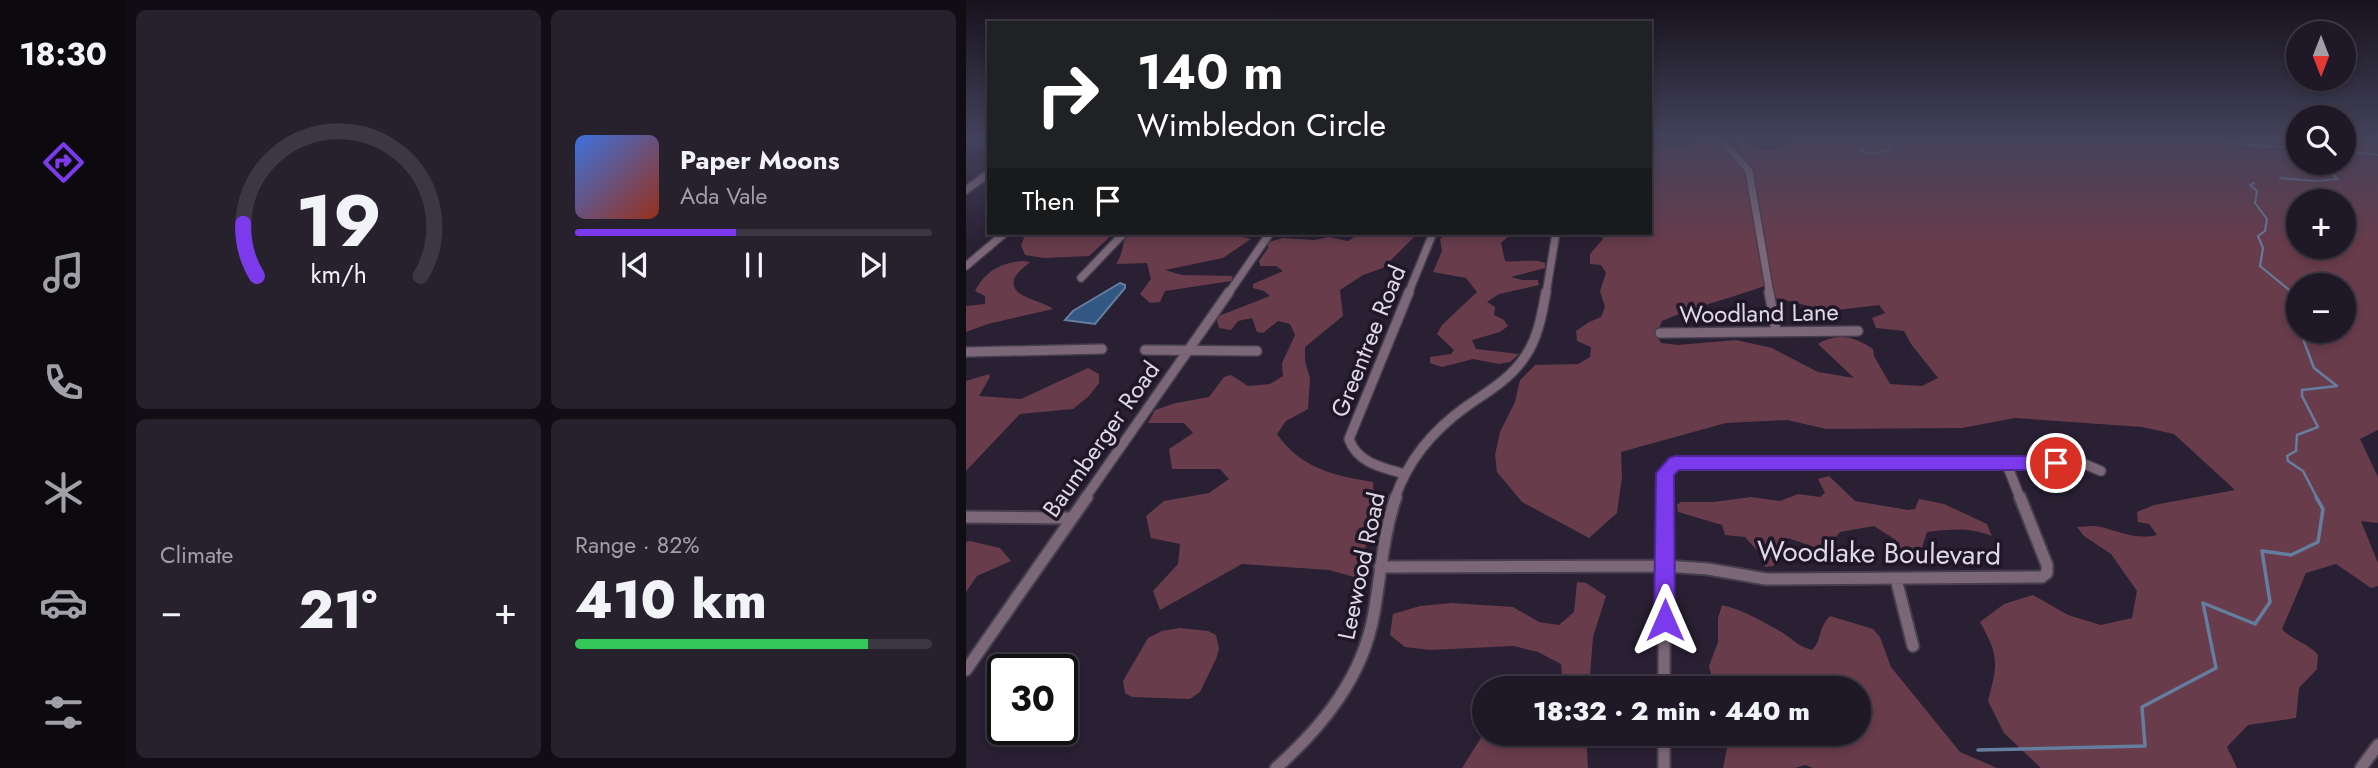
<!DOCTYPE html>
<meta charset="utf-8">
<style>
:root{--surface:#1f1826;--page:#27212e;--text:#f1f3f6;--muted:#a1a0a7;--line:#3c3743;--accent:#7c3aed}
body{margin:0;font-family:Jost,sans-serif;background:var(--page);color:var(--text);height:100vh;display:flex;flex-direction:column;font-size:26px;white-space:nowrap}
*{box-sizing:border-box;margin:0}
p{font-size:23px;color:var(--muted)}
.icon{flex:none;width:38px;height:38px;fill:none;stroke:currentColor;stroke-width:2;stroke-linecap:round;stroke-linejoin:round}
.map{position:relative;flex:1;overflow:hidden}
.panel{display:flex;flex-direction:column;gap:10px;padding:10px;background:#110d15;width:840px}
.panel>*{flex:none}
.top-card{position:absolute;left:21px;top:21px;width:665px;height:214px;border-radius:0px;box-shadow:0 4px 10px #0003,0 0 0 2px var(--line);background:#202124;color:#fff;overflow:hidden}
.needle{width:46px;rotate:180deg}
.fabs{position:absolute;left:1320px;top:21px;display:grid;gap:14px}
.fabs a{display:grid;place-items:center;width:70px;height:70px;border-radius:50%;background:var(--surface);box-shadow:0 4px 10px #0003,0 0 0 2px var(--line);font-size:35px}
.speed{position:absolute;left:21px;top:654px;display:flex;gap:14px;font-size:35px;font-weight:700;text-align:center}
.speed>*{display:grid;place-content:center;width:91px;height:91px;border-radius:50%;background:var(--surface);box-shadow:0 4px 10px #0003,0 0 0 2px var(--line);line-height:1}
.speed .limit{border:4px solid #111;border-radius:10px;background:#fff;color:#111}
.pin{position:absolute;display:grid;place-items:center;width:60px;height:60px;color:#fff;margin:-30px;border:4px solid #fff;border-radius:50%;box-shadow:0 2px 7px #0007}
.me{position:absolute;width:77px;margin:-38px;rotate:0deg;stroke-linejoin:round;filter:drop-shadow(0 0 5px #0008)}
.turn{display:flex;align-items:center;gap:24px;height:147px;padding:0 35px;font-size:32px}
.turn .icon{width:91px;height:91px;stroke-width:2.5}
.turn b{display:block;font-size:49px;line-height:60px}
.then{display:flex;align-items:center;height:66px;padding:0 35px;background:#0003;gap:14px;font-size:26px}
.big{font-size:52px;font-weight:800;line-height:1.1}
.panel .card{flex:1;display:flex;flex-direction:column;justify-content:center;gap:10px;min-width:0;padding:0 24px;border-radius:10px;background:var(--page)}
.panel .dial{align-items:center;gap:0}
.dial svg{height:182px;overflow:visible;fill:none;stroke:var(--line);stroke-width:7;stroke-linecap:round;text-anchor:middle}
.dial text{fill:var(--text);stroke:none}
.song{display:flex;align-items:center;gap:21px}
.cover{width:84px;height:84px;border-radius:10px;background:linear-gradient(135deg,hsl(220 70% 55%),hsl(10 70% 35%))}
.played{height:7px;border-radius:4px;background:linear-gradient(90deg,var(--accent) 45%,var(--line) 45%)}
.keys{display:flex;justify-content:space-around;direction:ltr}
.heat{display:flex;justify-content:space-between;align-items:center;font-size:38px;direction:ltr}
.charge{height:10px;border-radius:5px;background:linear-gradient(90deg,#34c759 82%,var(--line) 0)}
.panel .tiles{flex:1;display:grid;gap:10px;grid-template-columns:repeat(2,1fr)}
.trip{position:absolute;left:506px;top:676px;width:399px;height:70px;border-radius:35px;background:var(--surface);box-shadow:0 4px 10px #0003,0 0 0 2px var(--line);font-weight:800;line-height:70px;text-align:center}
main{display:flex;flex:1;min-height:0}
.tabs{display:flex;flex-direction:column;width:126px;justify-content:space-around;align-items:center;background:#0c0a0f;color:var(--muted)}
.tabs .icon{width:49px;height:49px}
.tabs .active{color:var(--accent)}
.tabs b{font-size:32px;color:var(--text)}
.map>svg:first-child{display:block}
.green{fill:#683c4b;fill-rule:evenodd}
.water{fill:#315782;stroke:#657ea0;stroke-width:2}
.lines{fill:none;stroke-linecap:round;stroke-linejoin:round}
.stream-far2{stroke:#657ea0;stroke-width:2}
.stream-far1{stroke:#657ea0;stroke-width:2.5}
.stream{stroke:#657ea0;stroke-width:3.5}
.minor-far2-casing{stroke:#463e4f;stroke-width:10}
.minor-far1-casing{stroke:#463e4f;stroke-width:12}
.minor-casing{stroke:#463e4f;stroke-width:15}
.minor-far2{stroke:#7c6778;stroke-width:7}
.minor-far1{stroke:#7c6778;stroke-width:9}
.minor{stroke:#7c6778;stroke-width:11}
.route{fill:#7c3aed;stroke:#51269a;stroke-width:2}
.labels{text-anchor:middle;dominant-baseline:central;stroke-width:7;stroke-linejoin:round;paint-order:stroke}
.street-label{font-size:24px;fill:#ded9e5;stroke:#1f1728}
.near-street-label{font-size:28px;fill:#ded9e5;stroke:#1f1728}
</style>
<main>
<nav class="tabs">
<b>18:30</b>
<svg class="icon active" aria-label="directions" viewBox="0 0 24 24"><path d="M12 3l9 9-9 9-9-9zM9 14v-3h6M13 9l2 2-2 2"/></svg>
<svg class="icon" aria-label="music" viewBox="0 0 24 24"><path d="M9 18V5l10-2v13"/><circle cx="6" cy="18" r="3"/><circle cx="16" cy="16" r="3"/></svg>
<svg class="icon" aria-label="phone" viewBox="0 0 24 24"><path d="M5 4h4l2 5-3 2q2 4 5 5l2-3 5 2v4C11 20 4 13 5 4z"/></svg>
<svg class="icon" aria-label="climate" viewBox="0 0 24 24"><path d="M12 3v18M4 7l16 10M4 17L20 7"/></svg>
<svg class="icon" aria-label="car" viewBox="0 0 24 24"><path d="M5 17H2v-5l4-1 3-4h7l3 4 3 1v5h-3M9 17h6M6 11h13"/><circle cx="7" cy="17" r="2"/><circle cx="17" cy="17" r="2"/></svg>
<svg class="icon" aria-label="filters" viewBox="0 0 24 24"><path d="M4 7h16M4 17h16"/><circle cx="9" cy="7" r="2"/><circle cx="15" cy="17" r="2"/></svg>
</nav>
<section class="panel">
<div class="tiles">
<div class="card dial"><svg viewBox="0 0 100 80">
<path d="M14 69A42 42 0 1 1 86 69"/>
<path d="M14 69A42 42 0 0 1 8 46" stroke="#7c3aed"/>
<text x="50" y="56" font-size="32" font-weight="700">19</text>
<text x="50" y="72" font-size="11">km/h</text>
</svg></div>
<div class="card">
<div class="song"><i class="cover"></i><div><b>Paper Moons</b><p>Ada Vale</p></div></div>
<div class="played"></div>
<div class="keys"><svg class="icon" aria-label="previous" viewBox="0 0 24 24"><path d="M18 5L8 12l10 7zM5 5v14"/></svg><svg class="icon" aria-label="pause" viewBox="0 0 24 24"><path d="M8 5v14M16 5v14"/></svg><svg class="icon" aria-label="next" viewBox="0 0 24 24"><path d="M6 5l10 7-10 7zM19 5v14"/></svg></div>
</div>
<div class="card"><p>Climate</p>
<div class="heat"><a>−</a><b class="big">21°</b><a>+</a></div>
</div>
<div class="card"><p>Range · 82%</p><b class="big">410 km</b><div class="charge"></div></div>
</div>
</section>
<div class="map">
<svg width="1412" height="768" viewBox="0 0 1412 768">
<rect width="100%" height="100%" fill="#292033"/>
<path class="green" d="M737,138H754L770,157L773,150L766,141C781,138 789,150 803,150C814,149 822,140 834,138H1332V163H1377V138H1412V430L1394,439L1412,477V523L1395,521L1412,563V586L1405,588L1370,564L1340,573L1316,629C1327,641 1342,643 1352,655L1351,669L1333,688L1330,718L1282,725L1261,747L1271,768H1075L1038,733L1022,701C1032,663 1033,656 1014,622L1038,604L1067,595L1102,615L1135,625L1166,618L1171,591L1145,554L1118,536L1111,527C1119,527 1128,525 1135,527C1155,532 1170,540 1191,535L1183,524L1172,522L1171,512L1188,505L1269,490L1208,434L1176,427L1049,418L996,428L860,429L821,420L760,423L655,452L656,477L651,513L623,538L556,502L531,472L529,455L534,432L549,402L554,380L569,365L612,364L624,357L625,347L611,341L610,331L623,322L635,317L639,307L634,291L640,273L635,265L624,264V254L637,239L632,233H684V141C699,149 724,149 737,138ZM1332,201H1377V247H1332ZM801,285L806,297L863,311L913,305L919,313L906,318L910,328L938,331L945,344L972,378L956,386L924,384L908,356L907,349C888,337 873,332 852,344L888,378L852,372L806,348L770,340L712,345L695,343L690,335L696,321C730,306 766,298 801,285ZM1332,285H1377V331H1332Z
M60,233H148L123,256L78,258L59,255L55,245Z
M161,233H260L285,239L257,258L199,270L216,275L267,276L265,281L199,291L194,302L184,303L174,294L185,279L181,263L150,264C158,252 156,243 161,233Z
M394,233H452L417,268L397,275L374,290L377,316L339,347V361L344,378L342,409L320,421L311,434C334,468 369,476 407,482L409,508L392,578L363,570L276,564L194,610L187,591L212,564L214,544L185,538L180,516L198,501L243,493L263,479L254,469H206L203,449L227,433L218,423H182L189,410L210,403L243,397L258,377L265,375L282,386L304,384L317,376L316,363L329,335L324,324L312,321L297,333L291,332L286,318L272,321L265,330L253,328L250,317L304,296L298,291L287,288V284L317,271L310,266H294L293,261L302,248V242L317,238L348,240L363,237L382,241Z
M482,233H546L535,243L539,261C551,263 569,258 579,263V268L545,277L556,280H572L573,285L533,294L521,302L529,307L528,315L538,320L542,326L534,332L506,340L510,349L553,354L544,362L533,364L507,359L476,367L464,363V357L485,354L488,350L471,334L476,325L511,292L500,278L467,272L476,251L474,239Z
M57,261L64,262C60,266 54,270 51,274C35,297 78,300 87,309L22,324L0,332V306L19,304V296L9,291C19,271 36,262 57,261Z
M122,368L133,374V383L123,396L107,409L54,414L0,471V381L23,374L24,377L13,396L55,399Z
M863,476L889,501L942,510L949,509L953,499L978,504L1021,524L1026,536C1002,527 986,529 961,532L953,557L949,559L933,554L930,540L908,526L874,532L864,544L851,548L822,538L813,546V560L807,566L799,567L796,556L779,537L759,535L756,525L712,512L711,505L715,502H748L785,497L814,501L832,494L854,497L859,493L852,479Z
M4,541L34,548L45,561L11,576L0,592V542Z
M611,582L620,583L640,596L627,637L623,688H597L595,664L572,652L547,646L464,650L439,647L424,635L427,614L454,606L486,603L547,607L573,622L593,625L608,612Z
M756,605C777,610 798,622 817,633C830,641 828,644 846,650C857,639 851,629 864,616L907,629L914,637L925,667L994,752L1031,768H847L839,765L829,768H757L764,733H892V688H749L743,666L752,642V618Z
M214,628L242,631L250,635L253,649L250,659L234,692L224,699L166,697L159,693L157,681L182,638L196,631Z
M518,733H620L622,768H496Z"/>
<path class="water" d="M154,283L159,285V288L129,324L99,320L107,311Z"/>
<g class="lines">
<path class="stream-far2" d="M1243,138L1269,144L1332,148
M1314,138L1325,147
M894,149C904,157 914,153 925,149L919,140L938,138
M1377,151L1412,155
M1314,178L1350,181L1372,179L1352,163
M1288,183L1284,185L1291,191L1289,203L1301,219L1299,231L1292,236L1297,248L1294,266L1328,294"/>
<path class="stream-far1" d="M1326,292L1331,299L1325,305L1332,319
M1332,329L1329,331L1337,339L1348,368L1371,386L1336,390V396L1352,427L1331,435L1330,451L1321,456L1322,461L1337,471L1351,498"/>
<path class="stream" d="M1012,750L1179,746L1176,707L1250,668L1237,603L1289,624L1304,602L1296,551L1325,555L1352,542L1357,509L1350,497"/>
<defs>
<path id="minor-far2" d="M754,138L783,171L804,294
M0,190L23,173
M0,266L39,233
M115,278L158,233
M262,294L304,233
M442,294L467,233
M580,294L590,233"/>
<path id="minor-far1" d="M803,292L810,331
M694,333L892,331
M179,350L291,351
M0,352L136,349
M1040,462L1054,498
M439,474C417,468 391,463 383,439L443,292
M119,498L263,292
M429,498C442,460 467,430 501,406C521,392 544,379 558,358C572,339 576,314 580,292
M699,498C699,482 696,469 713,462L1116,463L1135,471"/>
<path id="minor" d="M0,517L105,518
M414,567L699,566L742,569L800,579L1076,577L1081,573V565L1054,497
M930,579L947,646
M0,670L121,497
M698,688L699,497
M698,733V768
M310,768C357,726 397,677 408,613C415,574 417,534 430,497
M1395,768L1412,745"/>
</defs>
<use href="#minor-far2" class="minor-far2-casing"/>
<use href="#minor-far1" class="minor-far1-casing"/>
<use href="#minor" class="minor-casing"/>
<use href="#minor-far2" class="minor-far2"/>
<use href="#minor-far1" class="minor-far1"/>
<use href="#minor" class="minor"/>
</g>
<linearGradient id="sky" x2="0" y2="1"><stop stop-color="#17121c"/><stop offset="0.56" stop-color="#43425b"/><stop offset="1" stop-color="#43425b" stop-opacity="0"/></linearGradient>
<rect width="1412" height="246" fill="url(#sky)"/>
<path class="route" d="M709,456H1090L1096,458L1099,463L1096,468L1090,470H713L708,475L709,620L706,627L699,629L691,627L688,620L690,473L703,458Z"/>
<g class="labels">
<g class="street-label">
<text transform="translate(793 313) rotate(-1)">Woodland Lane</text>
<text transform="translate(402 341) rotate(-68)">Greentree Road</text>
<text transform="translate(135 439) rotate(-55)">Baumberger Road</text>
<text transform="translate(395 566) rotate(-78)">Leewood Road</text>
</g>
<g class="near-street-label">
<text transform="translate(913 553) rotate(1)">Woodlake Boulevard</text>
</g>
</g>
</svg>
<div class="fabs">
<a><svg class="needle" viewBox="-14 -14 28 28"><path d="M0-13l5 13h-10z" fill="#e53935"/><path d="M0 13l5-13h-10z" fill="#a1a0a7"/></svg></a>
<a><svg class="icon" aria-label="search" viewBox="0 0 24 24"><circle cx="10" cy="10" r="6"/><path d="M15 15l6 6"/></svg></a>
<a>+</a>
<a>−</a>
</div>
<div class="speed"><div class="limit">30</div></div>
<div class="pin" style="left:1090px;top:463px;background:#d93025"><svg class="icon" aria-label="arrive" viewBox="0 0 24 24"><path d="M6 21V4h12l-3 4 3 4H6"/></svg></div>
<svg class="me" style="left:699px;top:620px" viewBox="-20 -20 40 40"><path d="M0-17L14 15 0 8-14 15z" fill="#7c3aed" stroke="#fff" stroke-width="4"/></svg>
<div class="trip">18:32 · 2 min · 440 m</div>
<div class="top-card">
<div class="turn"><svg class="icon" aria-label="right" viewBox="0 0 24 24"><path d="M7 20v-9h11M14 6l5 5-5 5"/></svg><div><b>140 m</b>Wimbledon Circle</div></div>
<div class="then">Then<svg class="icon" aria-label="arrive" viewBox="0 0 24 24"><path d="M6 21V4h12l-3 4 3 4H6"/></svg></div>
</div>
</div>
</main>
